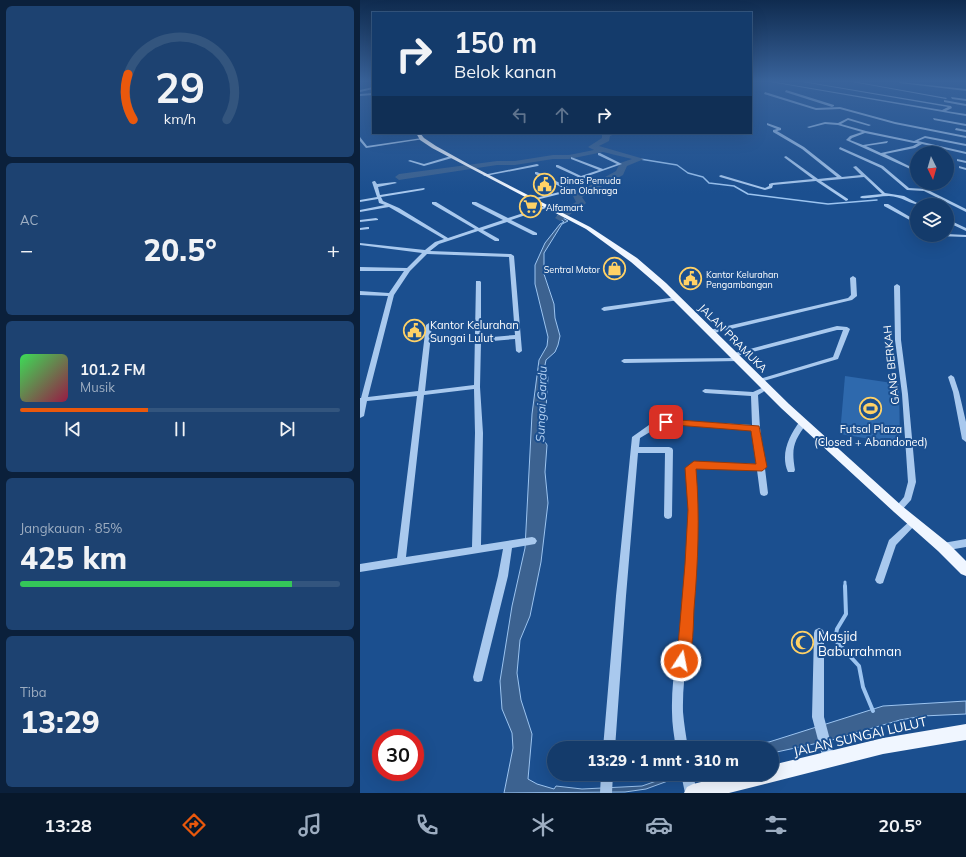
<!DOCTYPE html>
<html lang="id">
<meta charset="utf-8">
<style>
:root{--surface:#143b6b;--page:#1d4271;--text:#f1f3f6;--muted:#9dadc1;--line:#33557e;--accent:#ea580c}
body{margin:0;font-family:Mulish,sans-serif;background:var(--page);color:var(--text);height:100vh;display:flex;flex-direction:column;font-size:15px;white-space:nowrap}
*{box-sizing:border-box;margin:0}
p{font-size:13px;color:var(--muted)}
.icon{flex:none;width:22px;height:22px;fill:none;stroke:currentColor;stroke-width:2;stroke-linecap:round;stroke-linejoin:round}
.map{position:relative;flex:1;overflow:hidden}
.drawer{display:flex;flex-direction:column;gap:6px;padding:6px;background:#0b203b;width:360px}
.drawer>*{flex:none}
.top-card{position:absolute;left:12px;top:12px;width:380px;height:122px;border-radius:0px;box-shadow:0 4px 16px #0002,0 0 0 1px var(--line);background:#143b6b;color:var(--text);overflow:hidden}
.needle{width:26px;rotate:175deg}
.tools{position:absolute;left:550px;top:146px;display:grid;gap:8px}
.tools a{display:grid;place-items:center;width:44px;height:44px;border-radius:50%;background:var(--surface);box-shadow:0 4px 16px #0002,0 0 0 1px var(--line);font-size:20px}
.speed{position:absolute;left:12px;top:729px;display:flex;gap:8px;font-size:20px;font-weight:700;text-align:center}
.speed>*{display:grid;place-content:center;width:52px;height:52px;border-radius:50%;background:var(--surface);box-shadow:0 4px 16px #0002,0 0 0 1px var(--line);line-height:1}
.speed .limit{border:6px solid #d22;background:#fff;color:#111}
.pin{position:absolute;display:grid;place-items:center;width:34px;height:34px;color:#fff;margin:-17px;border-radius:8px;box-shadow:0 2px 6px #0006}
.me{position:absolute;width:44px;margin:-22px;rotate:11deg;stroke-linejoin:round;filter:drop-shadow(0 0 3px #0008)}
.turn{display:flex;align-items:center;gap:14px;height:84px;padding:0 16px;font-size:18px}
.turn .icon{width:52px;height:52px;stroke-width:2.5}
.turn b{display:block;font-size:28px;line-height:34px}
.lanes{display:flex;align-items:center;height:38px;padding:0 16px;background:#0003;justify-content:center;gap:20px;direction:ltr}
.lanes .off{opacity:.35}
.big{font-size:30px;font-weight:800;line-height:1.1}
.drawer .widget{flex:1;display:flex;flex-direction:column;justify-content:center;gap:6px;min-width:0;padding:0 14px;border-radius:6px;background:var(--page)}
.drawer .dial{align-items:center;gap:0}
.dial svg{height:104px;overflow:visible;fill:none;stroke:var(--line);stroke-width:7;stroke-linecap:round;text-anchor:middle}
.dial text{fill:var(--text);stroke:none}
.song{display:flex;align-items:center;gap:12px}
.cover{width:48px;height:48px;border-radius:6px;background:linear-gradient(135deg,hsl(130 70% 55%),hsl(340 70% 35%))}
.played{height:4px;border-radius:2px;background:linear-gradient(90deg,var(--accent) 40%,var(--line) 40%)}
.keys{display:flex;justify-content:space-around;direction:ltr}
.heat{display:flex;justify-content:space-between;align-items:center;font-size:22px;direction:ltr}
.charge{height:6px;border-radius:3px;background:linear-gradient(90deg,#34c759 85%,var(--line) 0)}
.trip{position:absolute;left:187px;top:741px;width:232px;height:40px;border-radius:20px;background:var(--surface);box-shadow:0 4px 16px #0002,0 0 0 1px var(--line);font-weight:800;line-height:40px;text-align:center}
.tabs{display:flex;height:64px;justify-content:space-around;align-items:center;background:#08182b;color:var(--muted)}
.tabs .icon{width:28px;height:28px}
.tabs .current{color:var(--accent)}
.tabs b{font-size:18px;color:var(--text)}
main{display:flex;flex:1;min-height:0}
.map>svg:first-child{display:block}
.green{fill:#2e69ad}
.water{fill:#3c6290;stroke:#9cc4f0}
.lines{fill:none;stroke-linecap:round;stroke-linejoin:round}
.stream-far2{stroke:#9cc4f0;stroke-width:1.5}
.stream-far1{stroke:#9cc4f0;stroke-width:3}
.stream{stroke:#9cc4f0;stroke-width:4}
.river{fill:#3c6290;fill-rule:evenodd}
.minor{fill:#a9c9ee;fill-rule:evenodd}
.major{fill:#f0f6ff;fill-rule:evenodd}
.route{fill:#ea580c;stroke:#983908}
.labels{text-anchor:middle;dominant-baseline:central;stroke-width:4;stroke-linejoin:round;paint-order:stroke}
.far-poi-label{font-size:9px;fill:#fff;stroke:#1b4f8f;text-anchor:start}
.poi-label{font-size:11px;fill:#fff;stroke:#1b4f8f;text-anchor:start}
.street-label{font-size:11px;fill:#fff;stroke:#1b4f8f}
.water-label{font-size:12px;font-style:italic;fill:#b5d3f5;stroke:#1b4f8f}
.near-poi-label{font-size:13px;fill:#fff;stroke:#1b4f8f;text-anchor:start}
.near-street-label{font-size:13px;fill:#fff;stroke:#1b4f8f}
</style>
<main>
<section class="drawer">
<div class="widget dial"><svg viewBox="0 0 100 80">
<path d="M14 69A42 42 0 1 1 86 69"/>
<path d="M14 69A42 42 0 0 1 10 34" stroke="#ea580c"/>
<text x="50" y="56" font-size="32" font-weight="700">29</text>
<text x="50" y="72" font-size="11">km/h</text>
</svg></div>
<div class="widget"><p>AC</p>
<div class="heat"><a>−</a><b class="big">20.5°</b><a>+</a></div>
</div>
<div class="widget">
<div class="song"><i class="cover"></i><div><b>101.2 FM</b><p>Musik</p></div></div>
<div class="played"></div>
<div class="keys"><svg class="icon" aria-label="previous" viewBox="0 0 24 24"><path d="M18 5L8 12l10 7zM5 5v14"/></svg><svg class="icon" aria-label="pause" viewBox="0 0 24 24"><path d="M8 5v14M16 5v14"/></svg><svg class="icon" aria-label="next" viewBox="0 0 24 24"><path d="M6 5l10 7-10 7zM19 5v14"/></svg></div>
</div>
<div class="widget"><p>Jangkauan · 85%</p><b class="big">425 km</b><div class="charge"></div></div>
<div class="widget"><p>Tiba</p><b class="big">13:29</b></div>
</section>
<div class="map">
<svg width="606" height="793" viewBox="0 0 606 793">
<rect width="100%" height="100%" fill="#1b4f8f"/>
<path class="green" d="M485,376L539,384L540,444L480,434Z"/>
<path class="water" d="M214,207L218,208L203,218L208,221L202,224L184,253V274L194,304L195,318L200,336L198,345L195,352L186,360L184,370L188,377L184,440L187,445L185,472L188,503L181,562L170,616L160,640L157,673L161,700L172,734L168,779L177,784L194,789L196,786L222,789L282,786L305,778L310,774H327L286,789L265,792L144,793L153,748L152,733L142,709L140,681L152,606L165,548L172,414L179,360L187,346L188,337L175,284V265L185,243L200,224L204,222L197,216Z
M606,701V714L563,716L540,720L472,740L412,753V748H344L409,742L523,706Z"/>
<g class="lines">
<path class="stream-far2" d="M280,159L317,165L328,173L343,177L349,183L374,186L388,194L468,204L517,200"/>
<path class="stream-far1" d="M485,582V587"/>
<path class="stream" d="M485,586L486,614L477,629L475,640L499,666L503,687L513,711"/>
<path class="river" d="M245,133H257L250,136L249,141L239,146L284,159L267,166L263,175L222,197L226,203L224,205L200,221L195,218L201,211L216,202L213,196L214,194L256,171L260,163L272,159L243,152L209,159H193L155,165H137L39,180L35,177L39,174L137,161H155L193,155H209L234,150L228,147L242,138V135Z"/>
<path class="minor" d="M411,82H415L582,110L588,107L443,82H447L591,106L592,108L586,111L606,114V116Z
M493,82H497L587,98L586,99Z
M539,82L606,89V91L540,83Z
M13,87V89L0,92V90Z
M426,90L474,105V106L472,107L425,92Z
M405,92L456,108L480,107L535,122L606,136V138L535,124L480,109L456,110L404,94Z
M13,93V95L0,96V94Z
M591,97L606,99V101L592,99Z
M584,100L606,104V106L584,102Z
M488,118L511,125L509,126L488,120L481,124L506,131L554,141L565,136L606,144V146L565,138L558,141L606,152V154L562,144L555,148L525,154L557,170V172L486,140L490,136L502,132L478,125L465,124L449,128L447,127L465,122L478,123ZM505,133L554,143H558L553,146L521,153L506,146L527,143L528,141L503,145L490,140L492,138Z
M573,118L606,124V126L574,120Z
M407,123L421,128V130L417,131L444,147L482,177L501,175L493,167L496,166L525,193L544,196L561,205C551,205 541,196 529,196C520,196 510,199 501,198L500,197L502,196L522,194L504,177L461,181L488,199V200L486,201L456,181L413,185L412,188L405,190L360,177L359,176L361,175L405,188L409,186V184L412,183L453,179L425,158L424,157L426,156L458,179L477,177L442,149L413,132V130L417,129L407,125Z
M596,128L606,130V132L595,130Z
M0,137L7,146L62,138L64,139L6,148L0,141Z
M480,147L523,166L549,188L566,189L606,209V212L564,191L547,190L521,168L479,149Z
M238,153H240L262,164L225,177L235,182V184H233L221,179L203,185L212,189V191L172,201V199L207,190L175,174V172H177L200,183L218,177L196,167V165H198L221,176L239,170L211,159V157L243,169L257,164L238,155Z
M91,156H92V158L64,166L48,161L50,160L64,164Z
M597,159L606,161V163L597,161Z
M177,164L179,165L178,166L125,176L123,175Z
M599,166L606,168V170L599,168Z
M14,181H15L17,184L35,182L37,183L18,187L20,195L64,188L65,189L63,190L21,197L23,201L39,208L88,238L115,229L72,204V202H76L119,228L143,220L112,204V202H116L148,218L185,206L189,207L151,220L177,233V235H173L147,222L123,230L139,239V241H135L118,231L79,244L70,251L151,254L154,256L162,351L159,353L156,351L155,339L121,342L120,387L123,433L121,545L172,537L175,538L177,541L175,544L152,548L148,576L123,677L122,681L118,682L114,681L113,677L138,576L143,549L0,572V564L37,558L57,396L7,401L4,416L0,418V398H1L28,296L0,295V291L29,293L44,271H0V267L47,268L62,253L0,245V243L65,250L75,242L84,239L29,207L0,212V210L25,205L19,203L18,199L0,202V200L17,197L12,182ZM67,254L149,257L155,335L121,338V282L120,281H116L114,385L65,391L72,325L69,323L66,325L58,391L8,397L34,295L50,271ZM114,389L115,433L112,547L46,557L64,395Z
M577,183H582L584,185L581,186Z
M524,204H528L557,221V224L524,206Z
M16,218L18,219V220L0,222V220Z
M587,219L606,228V231L587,222Z
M7,227H9V229L0,230V228Z
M587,234L606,235V237L577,236L575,235H587Z
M493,276L496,278L497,296L492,300L350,334L347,332L350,330L488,298L491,295L490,278Z
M537,284L540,286L541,340L548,394L556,482L551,500L541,511L538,512L535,511L534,509L544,497L548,482L542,394L535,340L534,286Z
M317,297L320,299L319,300L244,311L241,309L244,307Z
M477,326L487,327L490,329L478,359L400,382H396L395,381L396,380L473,357L483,330H477L373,357L370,355L371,354Z
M377,358L380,360L379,361L264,363L261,361L264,359Z
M591,375L594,377L599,392L606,422V442L602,439L593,392L588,377Z
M406,386L408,387L409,388L408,389L398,395L400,428L408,493L407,495L404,496L401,495L400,493L397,470L339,468L335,469C338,513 338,557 334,600C331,637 322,674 323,712C324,724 326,736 328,748H316C314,736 312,724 312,712C311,675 320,639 324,602C329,558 329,513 327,468L328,466L338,462L396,464L393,430L307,424L295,429L280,438L279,447H309L312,448L313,450L312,516L311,518L308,519L305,518L304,516L305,453H278L266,596L255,748H243L256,596L272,437L289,425L306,420L392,425L391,396L345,393L342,391L345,389L393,392Z
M440,421H443L447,423C434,441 431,447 435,470L434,472H428C420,454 429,436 440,421Z
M554,519L557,520L558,522L536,545L523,583L520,584L517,583L515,580L529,540L551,520Z
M606,539V547L583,551L580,550L578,547L580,544L583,543Z
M459,628L463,630L464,633V717L475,759L473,763L469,765L465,763L463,759L452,717L454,633L455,630Z
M241,774H253L252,793H240Z
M321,774H333L337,793H325Z"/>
<path class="major" d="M56,133H60L64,138L76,146L110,165L230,227L277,258L306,283L429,404L542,506L588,543L606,561V576L601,574L578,551L534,512L421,408L300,287L271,262L226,229L72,148L60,140Z
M606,724V740L523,754L369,793H324L327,787L333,784L374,774H412V765L523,738Z"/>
</g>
<linearGradient id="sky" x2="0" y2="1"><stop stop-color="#0f2b4f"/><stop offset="0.42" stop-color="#39639b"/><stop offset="1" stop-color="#39639b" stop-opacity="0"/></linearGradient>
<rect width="606" height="193" fill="url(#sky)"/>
<path class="route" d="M306,419L399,426L407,467L402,471L336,469C340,516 338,562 334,609C333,627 334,648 326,666L321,668L316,666L314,661L318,646L325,564L328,510L325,468L334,461L396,464L391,431L303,424L302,422Z"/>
<defs>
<symbol id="civic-ring" viewBox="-11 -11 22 22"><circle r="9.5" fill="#1b4f8f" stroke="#ffd166" stroke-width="1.5"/><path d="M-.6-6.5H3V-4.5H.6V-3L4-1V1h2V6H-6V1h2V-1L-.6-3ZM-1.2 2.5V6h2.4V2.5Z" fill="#ffd166"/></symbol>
<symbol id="supermarket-ring" viewBox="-11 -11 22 22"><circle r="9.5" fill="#1b4f8f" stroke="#ffd166" stroke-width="1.5"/><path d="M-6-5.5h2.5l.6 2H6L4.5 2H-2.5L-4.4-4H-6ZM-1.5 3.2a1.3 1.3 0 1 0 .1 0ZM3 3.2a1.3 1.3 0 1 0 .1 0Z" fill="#ffd166"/></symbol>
<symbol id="shop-ring" viewBox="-11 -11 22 22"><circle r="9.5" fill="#1b4f8f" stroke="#ffd166" stroke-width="1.5"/><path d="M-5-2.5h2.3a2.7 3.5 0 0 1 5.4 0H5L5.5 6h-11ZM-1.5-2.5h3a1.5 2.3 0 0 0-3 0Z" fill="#ffd166"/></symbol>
<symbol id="stadium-ring" viewBox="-11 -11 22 22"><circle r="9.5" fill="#1b4f8f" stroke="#ffd166" stroke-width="1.5"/><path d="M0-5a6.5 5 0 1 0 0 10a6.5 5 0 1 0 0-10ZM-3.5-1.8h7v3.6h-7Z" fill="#ffd166"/></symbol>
<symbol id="mosque-ring" viewBox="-11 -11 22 22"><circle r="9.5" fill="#1b4f8f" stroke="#ffd166" stroke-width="1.5"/><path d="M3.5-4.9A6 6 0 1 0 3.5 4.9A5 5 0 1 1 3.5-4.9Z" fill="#ffd166"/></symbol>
</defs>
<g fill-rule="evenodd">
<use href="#civic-ring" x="172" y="172" width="25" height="25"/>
<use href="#supermarket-ring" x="158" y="194" width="25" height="25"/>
<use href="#shop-ring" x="242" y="256" width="25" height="25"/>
<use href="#civic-ring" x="318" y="266" width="25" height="25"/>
<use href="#civic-ring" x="42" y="318" width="25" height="25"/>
<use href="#stadium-ring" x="498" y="396" width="25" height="25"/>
<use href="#mosque-ring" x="430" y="630" width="25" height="25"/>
</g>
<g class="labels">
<g class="far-poi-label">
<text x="200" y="180">Dinas Pemuda<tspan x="200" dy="10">dan Olahraga</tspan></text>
<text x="186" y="207">Alfamart</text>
<text x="240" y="269" text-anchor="end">Sentral Motor</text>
<text x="346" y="274">Kantor Kelurahan<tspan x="346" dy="10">Pengambangan</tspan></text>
</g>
<g class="poi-label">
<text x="70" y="325">Kantor Kelurahan<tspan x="70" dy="13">Sungai Lulut</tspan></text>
<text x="511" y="429" text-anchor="middle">Futsal Plaza<tspan x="511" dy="13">(Closed + Abandoned)</tspan></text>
</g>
<g class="street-label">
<text transform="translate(373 338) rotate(45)">JALAN PRAMUKA</text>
<text transform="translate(531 365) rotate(-96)">GANG BERKAH</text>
</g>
<g class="water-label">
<text transform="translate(181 404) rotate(-88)">Sungai Gardu</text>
</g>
<g class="near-poi-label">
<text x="458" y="636">Masjid<tspan x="458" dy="15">Baburrahman</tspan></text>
</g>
<g class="near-street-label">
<text transform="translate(500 736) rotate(-13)">JALAN SUNGAI LULUT</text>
</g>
</g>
</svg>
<div class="tools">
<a><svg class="needle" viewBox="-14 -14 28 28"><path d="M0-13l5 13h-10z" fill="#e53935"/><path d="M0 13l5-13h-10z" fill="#9dadc1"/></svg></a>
<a><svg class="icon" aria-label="layers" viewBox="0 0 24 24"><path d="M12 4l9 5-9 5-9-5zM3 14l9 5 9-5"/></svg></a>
</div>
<div class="speed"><div class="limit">30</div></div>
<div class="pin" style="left:306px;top:422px;background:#d93025"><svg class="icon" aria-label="arrive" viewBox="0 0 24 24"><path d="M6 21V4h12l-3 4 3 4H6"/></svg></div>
<svg class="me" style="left:321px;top:661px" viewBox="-20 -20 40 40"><circle r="17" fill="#ea580c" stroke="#fff" stroke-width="3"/><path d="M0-11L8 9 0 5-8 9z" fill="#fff"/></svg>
<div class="trip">13:29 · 1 mnt · 310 m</div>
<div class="top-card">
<div class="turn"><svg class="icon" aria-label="right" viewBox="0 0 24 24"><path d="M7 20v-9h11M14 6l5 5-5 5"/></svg><div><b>150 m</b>Belok kanan</div></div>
<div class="lanes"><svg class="icon off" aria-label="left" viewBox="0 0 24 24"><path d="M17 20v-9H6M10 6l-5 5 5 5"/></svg><svg class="icon off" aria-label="ahead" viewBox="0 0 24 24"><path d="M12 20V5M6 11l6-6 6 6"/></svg><svg class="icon" aria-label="right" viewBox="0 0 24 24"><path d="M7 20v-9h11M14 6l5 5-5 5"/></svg></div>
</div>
</div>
</main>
<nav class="tabs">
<b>13:28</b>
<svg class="icon current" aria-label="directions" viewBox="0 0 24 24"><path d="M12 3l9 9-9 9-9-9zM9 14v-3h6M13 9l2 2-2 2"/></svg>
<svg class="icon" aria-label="music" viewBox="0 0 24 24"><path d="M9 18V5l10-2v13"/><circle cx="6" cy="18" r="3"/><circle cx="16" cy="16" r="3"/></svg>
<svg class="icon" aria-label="phone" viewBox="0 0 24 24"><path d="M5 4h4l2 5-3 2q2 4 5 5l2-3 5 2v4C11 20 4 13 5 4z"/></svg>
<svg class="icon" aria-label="climate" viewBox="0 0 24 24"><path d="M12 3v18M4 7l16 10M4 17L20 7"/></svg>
<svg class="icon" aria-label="car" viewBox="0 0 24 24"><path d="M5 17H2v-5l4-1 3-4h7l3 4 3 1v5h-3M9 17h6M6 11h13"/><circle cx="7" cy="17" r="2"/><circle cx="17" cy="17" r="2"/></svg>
<svg class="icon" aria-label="filters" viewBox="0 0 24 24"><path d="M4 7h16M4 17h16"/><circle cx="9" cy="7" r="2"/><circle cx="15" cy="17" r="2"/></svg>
<b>20.5°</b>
</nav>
